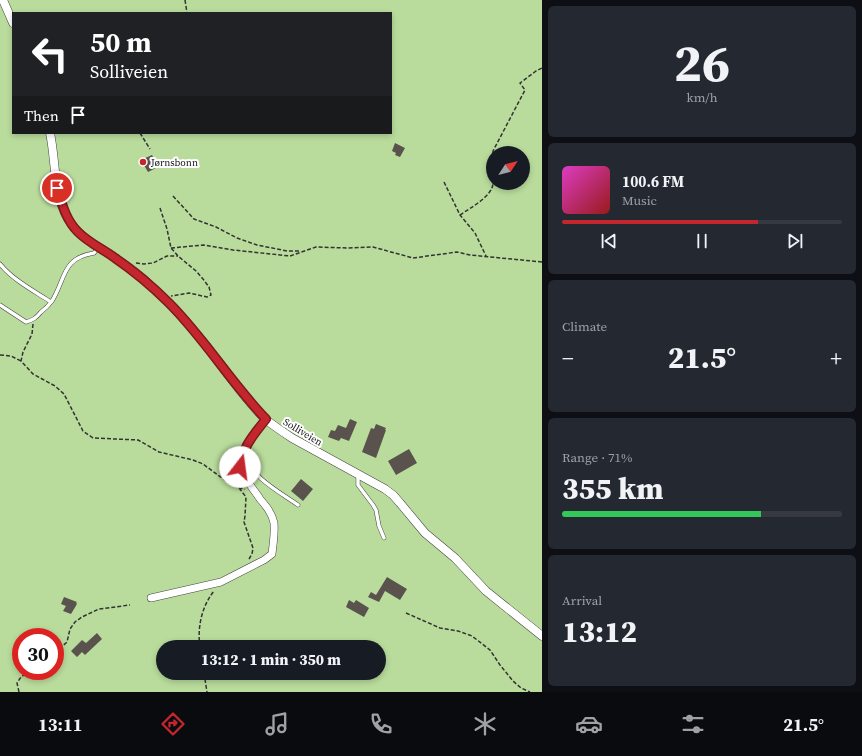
<!DOCTYPE html>
<meta charset="utf-8">
<style>
:root{--surface:#171b24;--page:#242831;--text:#f1f3f6;--muted:#9ea1a6;--line:#363941;--accent:#c4262e}
body{margin:0;font-family:"Source Serif 4",serif;background:var(--page);color:var(--text);height:100vh;display:flex;flex-direction:column;font-size:15px;white-space:nowrap}
*{box-sizing:border-box;margin:0}
p{font-size:13px;color:var(--muted)}
.icon{flex:none;width:22px;height:22px;fill:none;stroke:currentColor;stroke-width:2;stroke-linecap:round;stroke-linejoin:round}
.map{position:relative;flex:1;overflow:hidden}
.panel{display:flex;flex-direction:column;gap:6px;padding:6px;background:#0d0f14;width:320px}
.panel>*{flex:none}
.banner{position:absolute;left:12px;top:12px;width:380px;height:122px;border-radius:0px;box-shadow:0 2px 6px #0003;background:#202124;color:#fff;overflow:hidden}
.needle{width:26px;rotate:54deg}
.buttons{position:absolute;left:486px;top:146px;display:grid;gap:8px}
.buttons a{display:grid;place-items:center;width:44px;height:44px;border-radius:50%;background:var(--surface);box-shadow:0 2px 6px #0003;font-size:20px}
.speed{position:absolute;left:12px;top:628px;display:flex;gap:8px;font-size:20px;font-weight:700;text-align:center}
.speed>*{display:grid;place-content:center;width:52px;height:52px;border-radius:50%;background:var(--surface);box-shadow:0 2px 6px #0003;line-height:1}
.speed .limit{border:6px solid #d22;background:#fff;color:#111}
.pin{position:absolute;display:grid;place-items:center;width:34px;height:34px;color:#fff;margin:-17px;border:2px solid #fff;border-radius:50%;box-shadow:0 1px 4px #0007}
.me{position:absolute;width:44px;margin:-22px;rotate:15deg;stroke-linejoin:round;filter:drop-shadow(0 0 3px #0008)}
.turn{display:flex;align-items:center;gap:14px;height:84px;padding:0 12px;font-size:18px}
.turn .icon{width:52px;height:52px;stroke-width:2.5}
.turn b{display:block;font-size:28px;line-height:34px}
.then{display:flex;align-items:center;height:38px;padding:0 12px;background:#0003;gap:8px;font-size:15px}
.big{font-size:30px;font-weight:800;line-height:1.1}
.panel .widget{flex:1;display:flex;flex-direction:column;justify-content:center;gap:6px;min-width:0;padding:0 14px;border-radius:6px;background:var(--page)}
.panel .dial{align-items:center;gap:0}
.dial b{font-size:52px;line-height:1}
.song{display:flex;align-items:center;gap:12px}
.cover{width:48px;height:48px;border-radius:6px;background:linear-gradient(135deg,hsl(310 70% 55%),hsl(0 70% 35%))}
.played{height:4px;border-radius:2px;background:linear-gradient(90deg,var(--accent) 70%,var(--line) 70%)}
.keys{display:flex;justify-content:space-around;direction:ltr}
.heat{display:flex;justify-content:space-between;align-items:center;font-size:22px;direction:ltr}
.charge{height:6px;border-radius:3px;background:linear-gradient(90deg,#34c759 71%,var(--line) 0)}
.trip{position:absolute;left:156px;top:640px;width:230px;height:40px;border-radius:20px;background:var(--surface);box-shadow:0 2px 6px #0003;font-weight:800;line-height:40px;text-align:center}
.tab-bar{display:flex;height:64px;justify-content:space-around;align-items:center;background:#090b0e;color:var(--muted)}
.tab-bar .icon{width:28px;height:28px}
.tab-bar .current{color:var(--accent)}
.tab-bar b{font-size:18px;color:var(--text)}
main{display:flex;flex:1;min-height:0}
.map>svg:first-child{display:block}
.forest{fill:#b9dc9c;fill-rule:evenodd}
.building{fill:#5a524d}
.lines{fill:none;stroke-linecap:round;stroke-linejoin:round}
.service-casing{stroke:#444;stroke-width:4.5}
.minor-casing{stroke:#444;stroke-width:8}
.tertiary-casing{stroke:#444;stroke-width:9}
.path{stroke:#333;stroke-width:1.5;stroke-dasharray:4 2;stroke-linecap:butt}
.service{stroke:#fff;stroke-width:3.5}
.minor{stroke:#fff;stroke-width:7}
.tertiary{stroke:#fff;stroke-width:8}
.route-casing{stroke:#7f191e;stroke-width:10}
.route{stroke:#c4262e;stroke-width:7}
.poi-dot{fill:#c4262e;stroke:#fff;stroke-width:1.5}
.labels{text-anchor:middle;dominant-baseline:central;stroke-width:4;stroke-linejoin:round;paint-order:stroke}
.poi-label{font-size:10px;fill:#111;stroke:#fff;text-anchor:start}
.street-label{font-size:10px;fill:#111;stroke:#fff}
</style>
<main>
<div class="map">
<svg width="542" height="692" viewBox="0 0 542 692">
<rect width="100%" height="100%" fill="#fffdf5"/>
<path class="forest" d="M0,0H542V692H0ZM13,13H391V133H13ZM493,153H523V183H493ZM21,637H55V671H21ZM163,647H379V673H163Z"/>
<path class="building" d="M395,143L405,148L400,157L395,155L396,153L392,151Z
M152,155L158,167L148,172L141,160Z
M350,419L357,422L349,441L341,438L339,441L328,437L331,430L335,431L338,425L346,428Z
M376,424L386,428L385,430H386L376,458L362,452L371,428L374,429Z
M409,449L417,463L396,475L388,461Z
M301,479L313,489L303,501L291,491Z
M387,577L407,589L400,600L385,591L379,602L368,597L371,592L376,595Z
M64,597L77,602L76,603L77,604L71,614L63,611L66,606L61,604Z
M349,600L354,603L356,600L369,608L364,617L346,607Z
M97,633L102,639L85,655L82,652L77,657L71,651L82,640L86,643Z"/>
<g class="lines">
<defs>
<path id="service" d="M0,264C13,280 34,291 51,302
M0,305L26,322C33,320 36,318 41,312C45,309 49,305 52,301C66,278 62,258 94,253L98,248
M243,453C252,478 278,491 298,505
M358,475V485L373,505L376,510L379,526L384,538"/>
<path id="minor" d="M151,598L221,582L264,560L272,554C273,544 275,533 274,523C272,513 266,506 260,499C255,491 242,476 240,467C237,452 257,430 266,419"/>
<path id="tertiary" d="M3,0L13,23
M50,133C56,161 53,193 68,219C79,237 97,246 114,257C126,265 140,275 150,285C171,304 189,324 206,345C225,370 243,397 265,419C274,426 283,432 292,438L385,489L393,495L400,503L425,533L455,558L486,591L542,636"/>
</defs>
<use href="#service" class="service-casing"/>
<use href="#minor" class="minor-casing"/>
<use href="#tertiary" class="tertiary-casing"/>
<path class="path" d="M185,0L187,13
M140,133L150,149
M493,153V151L525,90L520,83L536,71L542,68
M444,182L460,215L475,233L486,256
M173,196L194,219L216,227L237,238L257,245L287,251H301
M160,208L167,229L171,248L178,256L196,271L203,279L209,287L211,295L207,297L189,293L171,296
M460,215C470,208 493,196 493,183
M171,248L204,245L233,250L290,256L316,247L348,248L373,247L413,258L457,252L470,255L542,262
M136,263L144,264L153,263L167,256H178
M33,324L32,334L23,352L21,361L33,374L55,386L64,394L83,431L93,438L138,440L159,452L193,460L203,464L230,484L239,488L245,489
M0,355L11,356L21,361
M239,488L246,497L245,516L244,522L253,548L252,554L249,559
M406,613L440,628L458,631L472,636L490,650L500,665L513,681L521,688L530,692
M200,647C197,627 202,606 214,591
M55,653L67,642L70,629L75,622L82,617L99,609L130,605
M204,673L207,692
M19,692L17,683L21,677L30,671"/>
<use href="#service" class="service"/>
<use href="#minor" class="minor"/>
<use href="#tertiary" class="tertiary"/>
</g>
<g class="lines">
<defs>
<path id="route" d="M57,188C62,204 66,220 78,232C89,243 103,249 115,258C134,271 152,286 169,303C205,339 231,383 266,419C255,433 241,449 240,467"/>
</defs>
<use href="#route" class="route-casing"/>
<use href="#route" class="route"/>
</g>
<circle class="poi-dot" cx="143" cy="162" r="4"/>
<g class="labels">
<g class="poi-label">
<text x="151" y="162">Jørnsbonn</text>
</g>
<g class="street-label">
<text transform="translate(303 432) rotate(31)">Solliveien</text>
</g>
</g>
</svg>
<div class="buttons">
<a><svg class="needle" viewBox="-14 -14 28 28"><path d="M0-13l5 13h-10z" fill="#e53935"/><path d="M0 13l5-13h-10z" fill="#9ea1a6"/></svg></a>
</div>
<div class="speed"><div class="limit">30</div></div>
<div class="pin" style="left:57px;top:188px;background:#d93025"><svg class="icon" aria-label="arrive" viewBox="0 0 24 24"><path d="M6 21V4h12l-3 4 3 4H6"/></svg></div>
<svg class="me" style="left:240px;top:467px" viewBox="-20 -20 40 40"><circle r="19" fill="#fff"/><path d="M0-13L10 11 0 6-10 11z" fill="#c4262e"/></svg>
<div class="trip">13:12 · 1 min · 350 m</div>
<div class="banner">
<div class="turn"><svg class="icon" aria-label="left" viewBox="0 0 24 24"><path d="M17 20v-9H6M10 6l-5 5 5 5"/></svg><div><b>50 m</b>Solliveien</div></div>
<div class="then">Then<svg class="icon" aria-label="arrive" viewBox="0 0 24 24"><path d="M6 21V4h12l-3 4 3 4H6"/></svg></div>
</div>
</div>
<section class="panel">
<div class="widget dial"><b>26</b><p>km/h</p></div>
<div class="widget">
<div class="song"><i class="cover"></i><div><b>100.6 FM</b><p>Music</p></div></div>
<div class="played"></div>
<div class="keys"><svg class="icon" aria-label="previous" viewBox="0 0 24 24"><path d="M18 5L8 12l10 7zM5 5v14"/></svg><svg class="icon" aria-label="pause" viewBox="0 0 24 24"><path d="M8 5v14M16 5v14"/></svg><svg class="icon" aria-label="next" viewBox="0 0 24 24"><path d="M6 5l10 7-10 7zM19 5v14"/></svg></div>
</div>
<div class="widget"><p>Climate</p>
<div class="heat"><a>−</a><b class="big">21.5°</b><a>+</a></div>
</div>
<div class="widget"><p>Range · 71%</p><b class="big">355 km</b><div class="charge"></div></div>
<div class="widget"><p>Arrival</p><b class="big">13:12</b></div>
</section>
</main>
<nav class="tab-bar">
<b>13:11</b>
<svg class="icon current" aria-label="directions" viewBox="0 0 24 24"><path d="M12 3l9 9-9 9-9-9zM9 14v-3h6M13 9l2 2-2 2"/></svg>
<svg class="icon" aria-label="music" viewBox="0 0 24 24"><path d="M9 18V5l10-2v13"/><circle cx="6" cy="18" r="3"/><circle cx="16" cy="16" r="3"/></svg>
<svg class="icon" aria-label="phone" viewBox="0 0 24 24"><path d="M5 4h4l2 5-3 2q2 4 5 5l2-3 5 2v4C11 20 4 13 5 4z"/></svg>
<svg class="icon" aria-label="climate" viewBox="0 0 24 24"><path d="M12 3v18M4 7l16 10M4 17L20 7"/></svg>
<svg class="icon" aria-label="car" viewBox="0 0 24 24"><path d="M5 17H2v-5l4-1 3-4h7l3 4 3 1v5h-3M9 17h6M6 11h13"/><circle cx="7" cy="17" r="2"/><circle cx="17" cy="17" r="2"/></svg>
<svg class="icon" aria-label="filters" viewBox="0 0 24 24"><path d="M4 7h16M4 17h16"/><circle cx="9" cy="7" r="2"/><circle cx="15" cy="17" r="2"/></svg>
<b>21.5°</b>
</nav>
